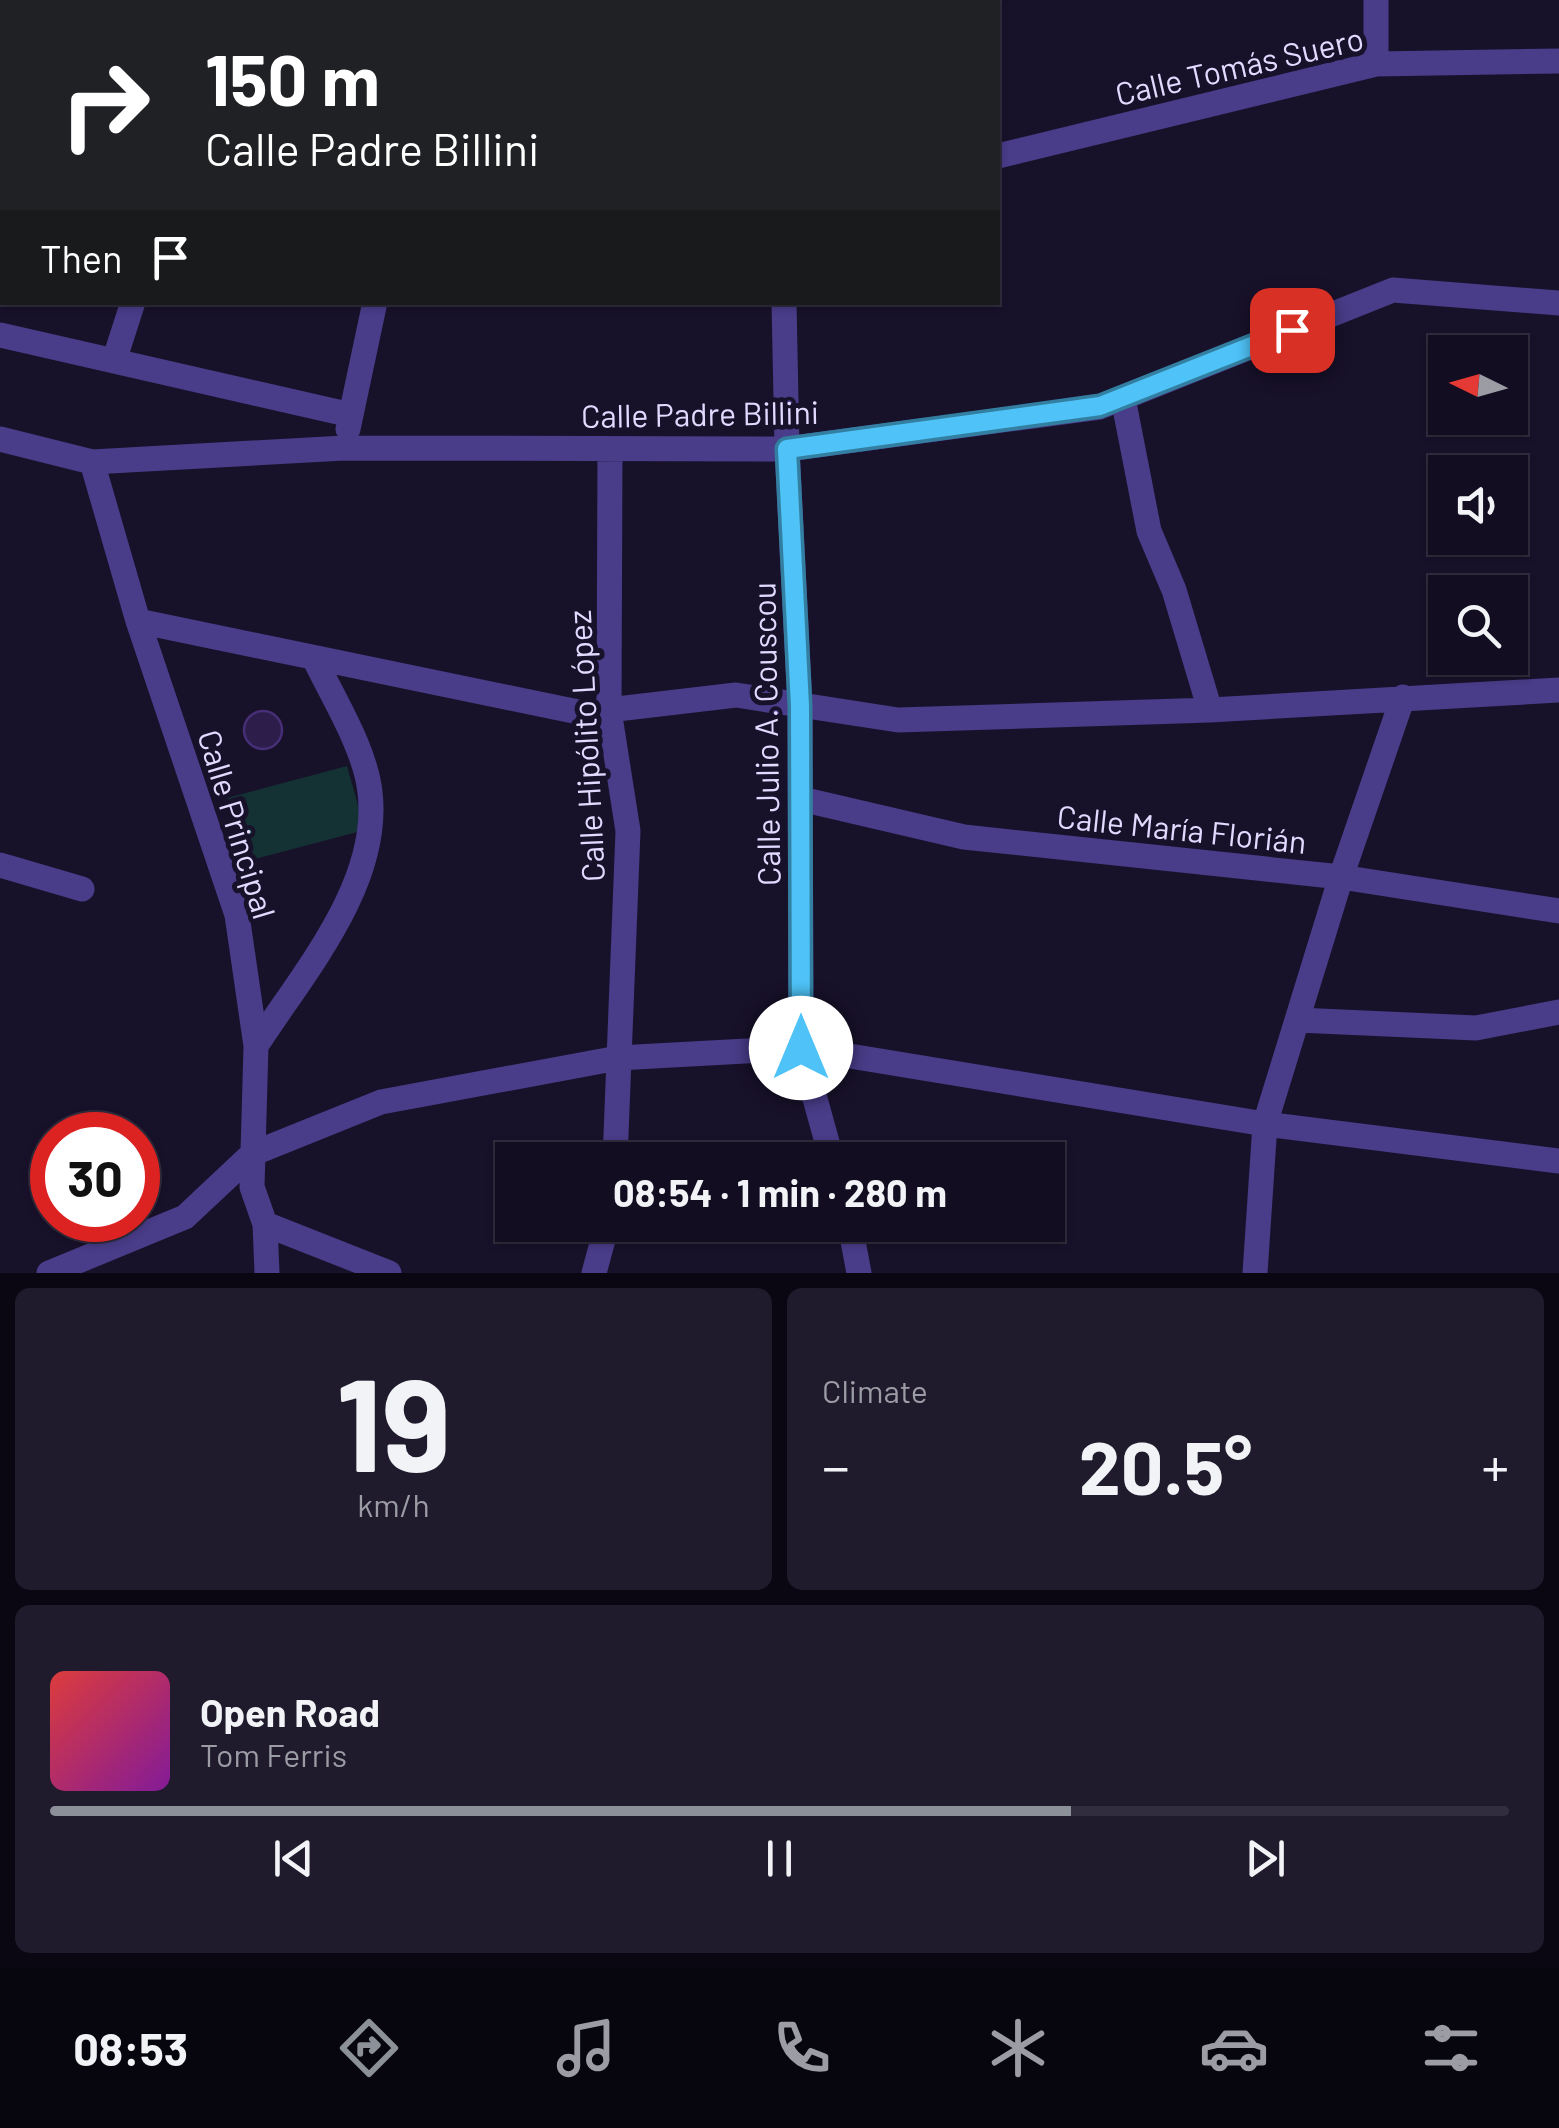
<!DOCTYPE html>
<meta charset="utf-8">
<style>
:root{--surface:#120d20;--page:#1f1b2d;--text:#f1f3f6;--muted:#9c9ca5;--line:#312d3e;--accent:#8c9099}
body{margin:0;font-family:Barlow,sans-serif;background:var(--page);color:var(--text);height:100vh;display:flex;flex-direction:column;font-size:38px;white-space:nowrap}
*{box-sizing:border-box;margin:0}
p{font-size:32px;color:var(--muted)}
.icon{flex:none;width:55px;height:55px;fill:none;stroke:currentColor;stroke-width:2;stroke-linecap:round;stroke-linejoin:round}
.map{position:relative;height:1273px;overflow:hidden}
.side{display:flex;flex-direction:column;gap:15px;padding:15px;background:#0a0712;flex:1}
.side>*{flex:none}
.hud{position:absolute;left:0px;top:0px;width:1000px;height:305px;box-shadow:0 2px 8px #0004,0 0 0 2px var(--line);background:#202124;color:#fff;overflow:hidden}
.needle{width:65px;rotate:275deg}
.controls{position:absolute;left:1428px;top:335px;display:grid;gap:20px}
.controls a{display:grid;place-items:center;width:100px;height:100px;border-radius:0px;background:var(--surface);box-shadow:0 2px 8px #0004,0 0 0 2px var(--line);font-size:50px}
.speed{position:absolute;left:30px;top:1112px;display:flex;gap:20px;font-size:50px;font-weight:700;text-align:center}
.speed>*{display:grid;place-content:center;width:130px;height:130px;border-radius:50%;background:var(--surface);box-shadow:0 2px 8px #0004,0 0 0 2px var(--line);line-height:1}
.speed .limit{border:15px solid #d22;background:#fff;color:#111}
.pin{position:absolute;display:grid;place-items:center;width:85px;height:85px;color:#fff;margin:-42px;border-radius:20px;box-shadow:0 5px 15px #0006}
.me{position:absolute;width:110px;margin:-55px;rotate:0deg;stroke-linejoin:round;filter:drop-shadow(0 0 8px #0008)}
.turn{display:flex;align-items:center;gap:35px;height:210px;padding:0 40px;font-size:45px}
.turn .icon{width:130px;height:130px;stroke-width:2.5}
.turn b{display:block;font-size:70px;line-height:85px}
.then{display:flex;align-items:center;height:95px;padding:0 40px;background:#0003;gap:20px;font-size:38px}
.big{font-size:75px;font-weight:700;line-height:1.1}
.side .card{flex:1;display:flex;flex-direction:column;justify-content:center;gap:15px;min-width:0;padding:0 35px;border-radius:15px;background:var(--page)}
.side .dial{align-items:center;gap:0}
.dial b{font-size:130px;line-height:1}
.song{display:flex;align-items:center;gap:30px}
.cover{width:120px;height:120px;border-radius:15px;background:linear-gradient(135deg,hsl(0 70% 55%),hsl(290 70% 35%))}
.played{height:10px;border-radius:5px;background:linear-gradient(90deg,var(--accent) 70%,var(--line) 70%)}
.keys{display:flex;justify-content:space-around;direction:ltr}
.heat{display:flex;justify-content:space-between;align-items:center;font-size:55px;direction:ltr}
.side .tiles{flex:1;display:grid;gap:15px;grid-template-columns:1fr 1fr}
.card:last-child{grid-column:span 2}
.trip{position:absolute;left:495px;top:1142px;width:570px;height:100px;border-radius:0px;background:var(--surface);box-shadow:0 2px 8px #0004,0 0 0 2px var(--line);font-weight:700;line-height:100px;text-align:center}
.tab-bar{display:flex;height:160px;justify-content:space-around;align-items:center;background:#07050d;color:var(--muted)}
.tab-bar .icon{width:70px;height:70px}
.tab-bar .on{color:var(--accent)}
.tab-bar b{font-size:45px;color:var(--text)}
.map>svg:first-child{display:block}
.green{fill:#143134}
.building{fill:#2c1d4a;stroke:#462f76;stroke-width:2.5}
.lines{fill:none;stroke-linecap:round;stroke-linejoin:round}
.minor{stroke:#493c88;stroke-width:25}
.route-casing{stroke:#337fa1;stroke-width:25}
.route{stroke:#4fc3f7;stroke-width:18}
.labels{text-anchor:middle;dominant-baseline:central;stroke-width:10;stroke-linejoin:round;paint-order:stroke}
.street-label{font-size:32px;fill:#e2daff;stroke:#18112a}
</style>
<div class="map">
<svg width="1559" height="1273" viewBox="0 0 1559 1273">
<rect width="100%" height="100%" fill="#18112a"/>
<path class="green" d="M347,766L365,830L244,862L227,798Z"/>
<path class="building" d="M244 730a19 19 0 1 1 38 0a19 19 0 1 1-38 0Z"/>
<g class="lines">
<path class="minor" d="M36,0L42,2
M446,2L447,0
M792,2V0
M1376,64V0
M0,98L2,92
M998,156L1376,64L1559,61
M784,302L787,449L800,705L801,1048L832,1160
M0,335L351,415
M114,361L133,302
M1123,398L1149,531L1174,590L1210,710
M348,429L375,302
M0,439L92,462L344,448L787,449L1100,407L1393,290L1559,303
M610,449L609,710L628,831L615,1160
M92,462L138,621L237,915L256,1046L252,1187L265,1224L267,1273
M138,621L583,713L736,695L898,720L1210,710L1559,690
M801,799L964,837L1341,877L1559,911
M0,865L82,889
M1297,1020L1476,1028L1559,1012
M256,1046C303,973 381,884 370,792C365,748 333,698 314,658
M265,1224L389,1273
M850,1225L859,1273
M49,1273L185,1217L252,1154L381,1102L618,1058L801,1048L1265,1124L1559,1161
M594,1273L607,1225
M1255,1273L1265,1124L1341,877L1403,697"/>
</g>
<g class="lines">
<defs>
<path id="route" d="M801,1048L800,706L787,449L1100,406L1292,330"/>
</defs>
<use href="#route" class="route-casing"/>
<use href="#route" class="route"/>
</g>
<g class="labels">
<g class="street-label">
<text transform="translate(1239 65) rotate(-13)">Calle Tomás Suero</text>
<text transform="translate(700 413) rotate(-1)">Calle Padre Billini</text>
<text transform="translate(765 734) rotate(-91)">Calle Julio A. Couscou</text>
<text transform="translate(585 746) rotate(-93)">Calle Hipólito López</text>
<text transform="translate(238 824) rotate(73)">Calle Principal</text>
<text transform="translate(1182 828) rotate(6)">Calle María Florián</text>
</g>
</g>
</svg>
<div class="controls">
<a><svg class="needle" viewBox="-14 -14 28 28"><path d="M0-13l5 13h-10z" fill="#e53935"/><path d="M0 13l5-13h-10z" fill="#9c9ca5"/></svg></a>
<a><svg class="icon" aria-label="sound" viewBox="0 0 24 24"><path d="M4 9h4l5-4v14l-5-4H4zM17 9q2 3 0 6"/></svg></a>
<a><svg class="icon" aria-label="search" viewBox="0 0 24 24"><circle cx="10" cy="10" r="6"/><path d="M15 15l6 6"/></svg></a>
</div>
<div class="speed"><div class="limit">30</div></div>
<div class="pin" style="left:1292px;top:330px;background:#d93025"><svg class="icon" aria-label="arrive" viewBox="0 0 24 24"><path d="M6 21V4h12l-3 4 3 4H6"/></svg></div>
<svg class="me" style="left:801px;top:1048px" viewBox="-20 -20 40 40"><circle r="19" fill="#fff"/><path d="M0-13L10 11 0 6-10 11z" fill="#4fc3f7"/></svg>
<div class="trip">08:54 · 1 min · 280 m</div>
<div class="hud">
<div class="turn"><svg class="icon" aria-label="right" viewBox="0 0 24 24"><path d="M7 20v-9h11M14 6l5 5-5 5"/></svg><div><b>150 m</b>Calle Padre Billini</div></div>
<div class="then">Then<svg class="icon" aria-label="arrive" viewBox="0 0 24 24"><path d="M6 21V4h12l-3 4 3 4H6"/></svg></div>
</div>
</div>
<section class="side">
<div class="tiles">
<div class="card dial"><b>19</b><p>km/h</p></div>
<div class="card"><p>Climate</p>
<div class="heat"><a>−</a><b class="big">20.5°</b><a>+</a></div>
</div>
<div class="card">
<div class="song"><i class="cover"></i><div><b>Open Road</b><p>Tom Ferris</p></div></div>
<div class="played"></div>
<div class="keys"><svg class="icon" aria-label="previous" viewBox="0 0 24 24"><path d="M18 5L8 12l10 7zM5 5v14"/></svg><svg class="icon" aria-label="pause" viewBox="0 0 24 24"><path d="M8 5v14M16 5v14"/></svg><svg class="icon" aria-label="next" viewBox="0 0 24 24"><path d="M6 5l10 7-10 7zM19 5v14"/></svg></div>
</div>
</div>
</section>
<nav class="tab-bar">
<b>08:53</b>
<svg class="icon on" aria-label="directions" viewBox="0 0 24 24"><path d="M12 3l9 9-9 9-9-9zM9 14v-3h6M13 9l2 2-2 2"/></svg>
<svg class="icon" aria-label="music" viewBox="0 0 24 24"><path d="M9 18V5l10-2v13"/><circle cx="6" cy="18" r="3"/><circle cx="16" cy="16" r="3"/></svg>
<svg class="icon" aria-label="phone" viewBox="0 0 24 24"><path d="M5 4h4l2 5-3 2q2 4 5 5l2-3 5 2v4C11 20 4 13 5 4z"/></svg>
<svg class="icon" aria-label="climate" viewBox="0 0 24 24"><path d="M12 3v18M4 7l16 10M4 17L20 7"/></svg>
<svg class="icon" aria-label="car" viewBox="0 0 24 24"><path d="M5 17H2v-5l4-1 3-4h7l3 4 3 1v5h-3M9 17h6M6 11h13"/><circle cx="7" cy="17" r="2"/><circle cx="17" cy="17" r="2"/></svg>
<svg class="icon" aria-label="filters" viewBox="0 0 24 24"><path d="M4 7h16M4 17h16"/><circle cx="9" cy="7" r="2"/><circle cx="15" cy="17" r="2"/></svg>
</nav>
